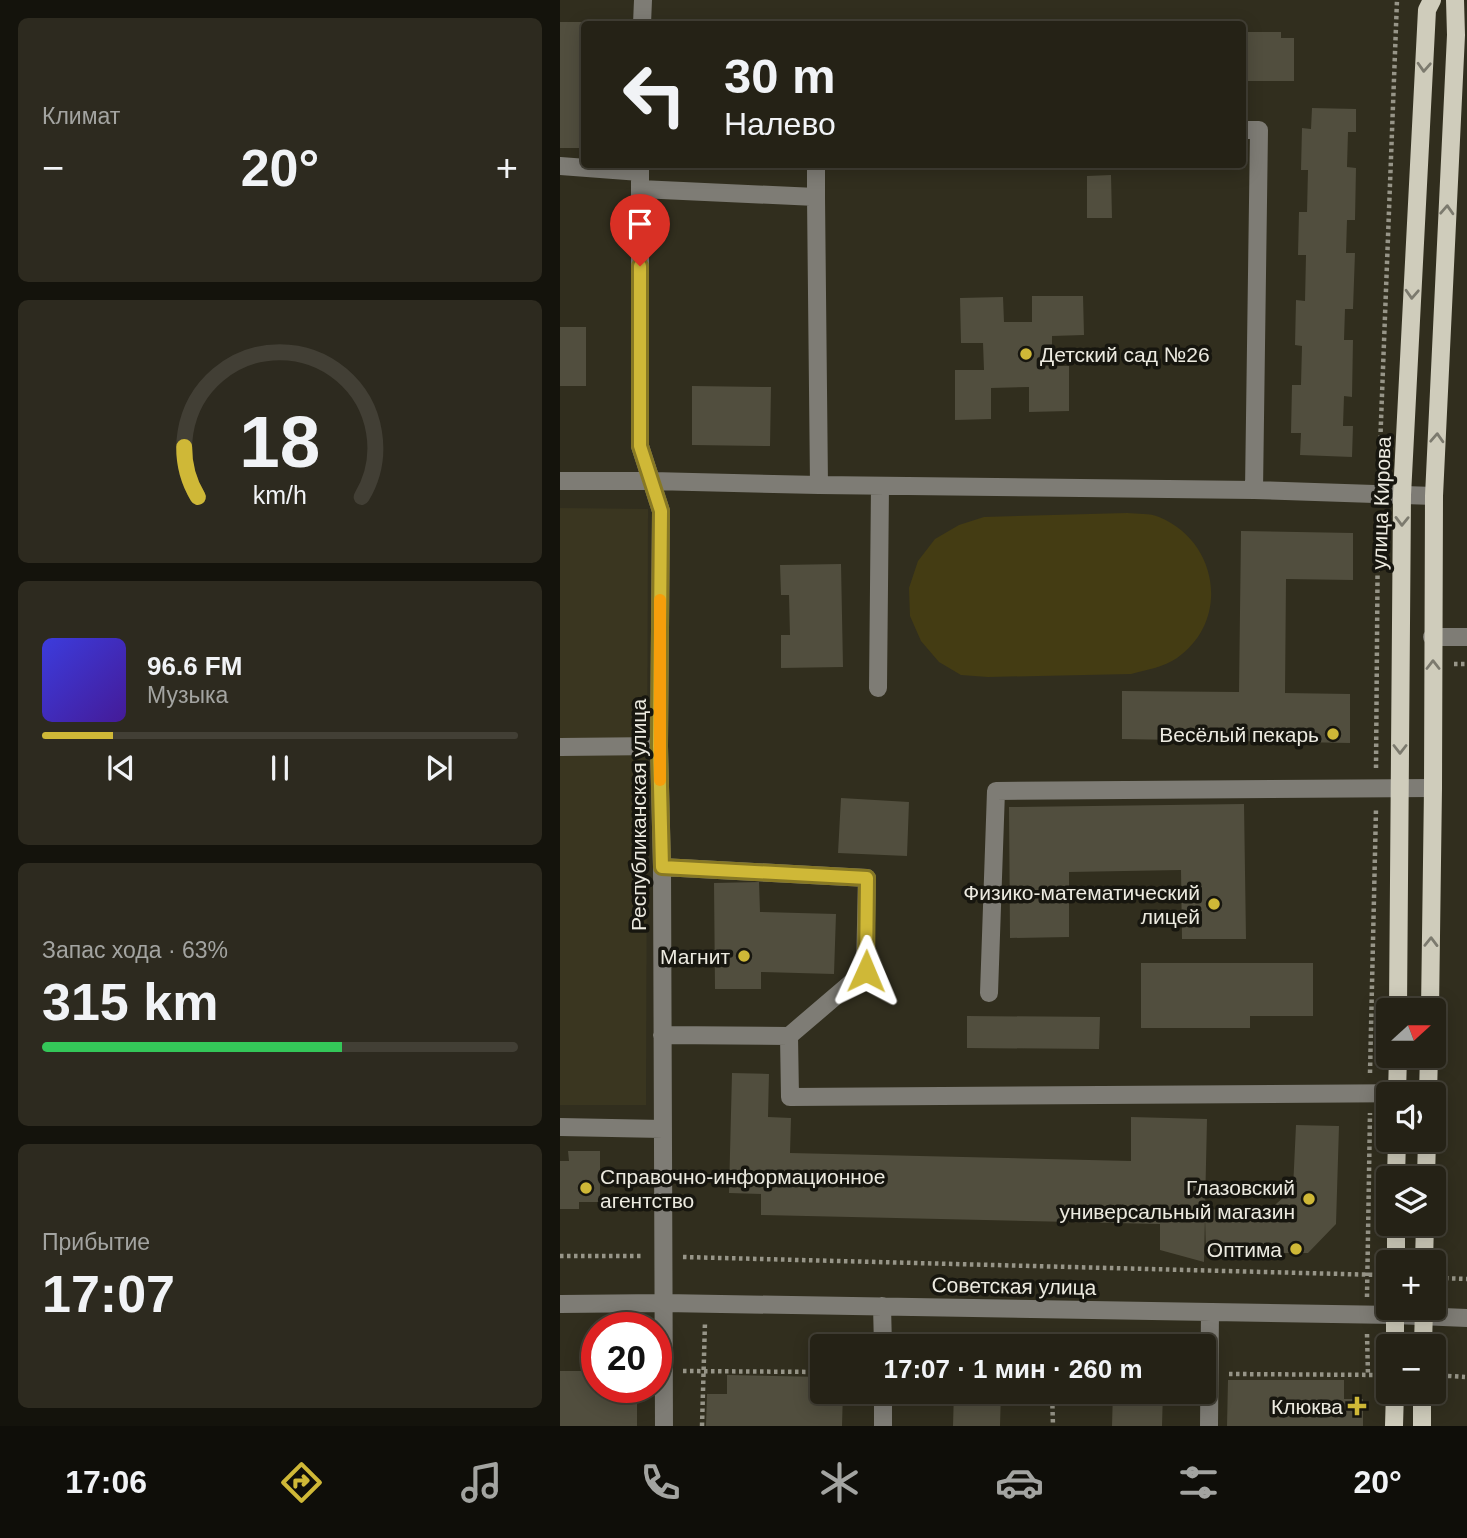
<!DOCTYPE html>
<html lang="ru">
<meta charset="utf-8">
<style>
:root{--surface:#252216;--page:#2d2a1f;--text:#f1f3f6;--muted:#a3a4a1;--line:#423f35;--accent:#cfb837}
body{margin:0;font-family:Arial,sans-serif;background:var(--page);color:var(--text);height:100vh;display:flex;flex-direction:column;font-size:26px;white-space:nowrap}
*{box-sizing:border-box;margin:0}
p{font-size:23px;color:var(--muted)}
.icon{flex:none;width:38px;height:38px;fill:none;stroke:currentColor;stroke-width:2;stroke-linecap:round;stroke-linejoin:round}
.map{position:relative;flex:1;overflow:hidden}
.sheet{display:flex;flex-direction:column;gap:18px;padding:18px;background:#14130c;width:560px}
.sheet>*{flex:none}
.banner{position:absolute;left:21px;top:21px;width:665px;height:147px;border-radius:7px;box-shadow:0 4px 18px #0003,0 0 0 2px var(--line);background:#252216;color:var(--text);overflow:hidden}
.needle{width:46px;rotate:69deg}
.buttons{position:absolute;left:816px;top:998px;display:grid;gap:14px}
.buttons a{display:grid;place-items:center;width:70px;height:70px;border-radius:7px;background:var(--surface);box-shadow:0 4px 18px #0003,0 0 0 2px var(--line);font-size:35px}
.speed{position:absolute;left:21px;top:1312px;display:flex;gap:14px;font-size:35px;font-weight:700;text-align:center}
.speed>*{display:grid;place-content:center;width:91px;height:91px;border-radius:50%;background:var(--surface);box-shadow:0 4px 18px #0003,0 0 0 2px var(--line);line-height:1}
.speed .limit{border:10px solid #d22;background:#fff;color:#111}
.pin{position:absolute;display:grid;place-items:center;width:60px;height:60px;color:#fff;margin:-72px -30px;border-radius:50% 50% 50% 0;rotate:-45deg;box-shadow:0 0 7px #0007}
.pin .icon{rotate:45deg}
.me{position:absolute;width:77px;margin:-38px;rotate:1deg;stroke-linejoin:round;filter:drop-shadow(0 0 5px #0008)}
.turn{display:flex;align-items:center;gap:24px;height:147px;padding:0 28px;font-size:32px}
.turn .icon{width:91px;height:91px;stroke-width:2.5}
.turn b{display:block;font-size:49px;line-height:60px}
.big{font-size:52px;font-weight:800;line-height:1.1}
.sheet .tile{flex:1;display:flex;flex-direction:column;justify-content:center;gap:10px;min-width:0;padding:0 24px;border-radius:10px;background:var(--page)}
.sheet .dial{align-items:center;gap:0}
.dial svg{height:182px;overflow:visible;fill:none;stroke:var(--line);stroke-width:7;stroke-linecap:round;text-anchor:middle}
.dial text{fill:var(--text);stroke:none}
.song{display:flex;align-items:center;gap:21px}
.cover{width:84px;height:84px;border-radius:10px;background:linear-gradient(135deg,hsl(240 70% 55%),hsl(260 70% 35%))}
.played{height:7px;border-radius:4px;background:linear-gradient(90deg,var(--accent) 15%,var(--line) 15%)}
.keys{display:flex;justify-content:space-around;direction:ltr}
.heat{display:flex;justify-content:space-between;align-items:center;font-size:38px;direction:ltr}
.charge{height:10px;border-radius:5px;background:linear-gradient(90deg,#34c759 63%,var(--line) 0)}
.trip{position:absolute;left:250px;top:1334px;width:406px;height:70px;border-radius:7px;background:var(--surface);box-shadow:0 4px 18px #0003,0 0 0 2px var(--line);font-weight:800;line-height:70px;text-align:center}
.dock{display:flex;height:112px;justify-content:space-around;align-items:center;background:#0f0e09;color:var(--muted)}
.dock .icon{width:49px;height:49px}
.dock .selected{color:var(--accent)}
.dock b{font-size:32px;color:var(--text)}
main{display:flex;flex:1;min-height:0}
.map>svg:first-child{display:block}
.built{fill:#3a3620}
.green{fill:#443c13}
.building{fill:#514e3e}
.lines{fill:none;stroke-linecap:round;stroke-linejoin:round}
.path{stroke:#979588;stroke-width:4.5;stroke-dasharray:3.5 3.5;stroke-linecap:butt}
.minor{stroke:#7e7c75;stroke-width:18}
.major{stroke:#cfccbb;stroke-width:18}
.oneway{stroke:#7c7a6e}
.route-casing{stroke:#877824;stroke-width:18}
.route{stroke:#cfb837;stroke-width:12}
.slow{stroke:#f59e0b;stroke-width:12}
.poi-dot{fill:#cfb837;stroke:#17160f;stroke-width:2.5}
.labels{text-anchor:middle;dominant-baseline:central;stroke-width:7;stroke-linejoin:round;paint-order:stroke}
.poi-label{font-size:21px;fill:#eceae0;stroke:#17160f;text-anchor:end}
.street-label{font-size:21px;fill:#eceae0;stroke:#17160f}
</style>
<main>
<section class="sheet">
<div class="tile"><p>Климат</p>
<div class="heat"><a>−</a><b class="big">20°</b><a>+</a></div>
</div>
<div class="tile dial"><svg viewBox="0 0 100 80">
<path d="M14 69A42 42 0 1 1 86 69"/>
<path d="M14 69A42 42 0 0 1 8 47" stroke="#cfb837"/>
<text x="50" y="56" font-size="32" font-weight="700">18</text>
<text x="50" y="72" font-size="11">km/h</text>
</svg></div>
<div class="tile">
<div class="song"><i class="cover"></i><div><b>96.6 FM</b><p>Музыка</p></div></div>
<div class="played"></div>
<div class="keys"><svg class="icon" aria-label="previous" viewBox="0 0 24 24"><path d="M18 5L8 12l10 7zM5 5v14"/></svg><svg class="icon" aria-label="pause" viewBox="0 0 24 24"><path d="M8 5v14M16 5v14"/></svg><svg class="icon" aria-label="next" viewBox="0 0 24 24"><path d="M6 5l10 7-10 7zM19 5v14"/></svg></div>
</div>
<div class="tile"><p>Запас хода · 63%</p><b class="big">315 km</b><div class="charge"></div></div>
<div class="tile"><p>Прибытие</p><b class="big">17:07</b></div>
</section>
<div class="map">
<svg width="907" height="1426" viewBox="0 0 907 1426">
<rect width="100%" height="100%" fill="#312e1e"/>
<path class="built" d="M0,508L88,509L86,1105H0Z"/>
<path class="green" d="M567,513C577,514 590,513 599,517C658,541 671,620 617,658C604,667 586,670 571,674L428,677L401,675L379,662L361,641L350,616L349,588L358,561L375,539L399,525L424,517Z"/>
<path class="building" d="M0,22H24V148H0Z
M682,32H721V38H734V81H682Z
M752,108L796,109V132H788L787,167L796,168L795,220H787L786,253H795L793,309H785L784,340H793L792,397L784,396L783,426H793L792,457L740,455L741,433H731L732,385H741L742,346L735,345L736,300L745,301L746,255H738L739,212H747L748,170H741L742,128L751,129Z
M551,175L552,218H527V176Z
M472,296H523L524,335L492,336V366H509V411L469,412V387L431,388V419L395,420V370H424L423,343H401L400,298L443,297L444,322H472Z
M0,327H26V386H0Z
M132,386L211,387L210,446L132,445Z
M681,531L793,533V580L726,579L725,693L790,694V743L562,739V691L679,692Z
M281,564L283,667L221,668V635H230L229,595H221L220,565Z
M281,798L349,802L347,856L278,853Z
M684,804L686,939H622L621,870L509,872V937L450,938L449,807Z
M199,882L200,912L276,914L274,974L201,972V989H155L154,883Z
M581,963H753V1016H690V1028H581Z
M407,1016L540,1017L539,1049L407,1048Z
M172,1073L209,1074L208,1117L231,1118L230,1153L571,1161V1117L647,1119L645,1209L708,1211L733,1189L736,1125L779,1126L776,1224L748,1253H646L645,1216L644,1262L600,1250V1224L201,1215V1194L169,1193Z
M8,1151H40V1202H19V1209H0V1161H9Z
M0,1371H37V1388H55V1390L77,1391V1426H0Z
M167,1375L262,1377V1391H283L282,1426H146L147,1394H167Z
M668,1380H784V1399H803V1426H667Z
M394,1391H441L440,1426H393Z
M553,1391H603L602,1426H552Z"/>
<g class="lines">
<path class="path" d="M819,474L837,0
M894,664H907
M816,768L818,515
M810,1073L816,809
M0,1256H83
M123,1257L821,1275
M878,1278L907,1279
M807,1297L810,1113
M807,1334L808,1375
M123,1371L262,1372
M669,1374L825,1375
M874,1375L905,1377
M492,1391L493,1426
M142,1426L145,1322"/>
<path class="minor" d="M82,24L83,0
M682,130H699L694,490
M80,164V446L101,511L99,746L102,867L104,1426
M0,166L80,172
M80,189L256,197L259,485
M256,197V164
M0,481H92L259,485L694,490L874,496
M872,637H907
M318,688L320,486
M0,747L99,746
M102,867L307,878L305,971L229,1036L102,1035
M429,993L436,791L873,788
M229,1036L230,1097L868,1093
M0,1127L103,1129
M0,1304L104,1303L835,1315L907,1318
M322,1306L323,1346
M323,1426V1391
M649,1426L650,1312"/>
<path class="major" d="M838,1010L842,495L867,10L872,0
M870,1010L873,788L874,496L896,35L895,0
M837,1094L838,1055
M868,1094L869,1055
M836,1178L837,1139
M866,1178L867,1139
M836,1262V1223
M864,1262L865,1223
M835,1346V1307
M863,1346L864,1307
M834,1426L835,1391
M862,1426V1391"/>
</g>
<defs><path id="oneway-chevron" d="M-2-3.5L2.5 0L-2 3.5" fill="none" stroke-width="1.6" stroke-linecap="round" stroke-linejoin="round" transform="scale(1.75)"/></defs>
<g class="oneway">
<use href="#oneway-chevron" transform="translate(864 67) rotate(93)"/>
<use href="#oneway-chevron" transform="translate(887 210) rotate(-87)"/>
<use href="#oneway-chevron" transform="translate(852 294) rotate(93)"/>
<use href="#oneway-chevron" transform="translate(877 438) rotate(-87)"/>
<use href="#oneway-chevron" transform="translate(842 521) rotate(91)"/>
<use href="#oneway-chevron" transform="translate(873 665) rotate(-90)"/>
<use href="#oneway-chevron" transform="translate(840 749) rotate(90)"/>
<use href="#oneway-chevron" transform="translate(871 942) rotate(-89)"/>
</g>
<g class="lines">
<defs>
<path id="route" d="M80,266V446L101,511L99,746L102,867L307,878L306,971"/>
</defs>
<use href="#route" class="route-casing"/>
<use href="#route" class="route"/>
<path class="slow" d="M100,780V600"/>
</g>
<g class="poi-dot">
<circle cx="466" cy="354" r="7"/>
<circle cx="773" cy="734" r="7"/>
<circle cx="654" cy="904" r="7"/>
<circle cx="184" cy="956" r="7"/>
<circle cx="26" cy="1188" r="7"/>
<circle cx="749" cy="1199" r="7"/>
<circle cx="736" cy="1249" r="7"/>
<path d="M793.5 1395.5h7v7h7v7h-7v7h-7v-7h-7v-7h7z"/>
</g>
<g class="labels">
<g class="poi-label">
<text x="480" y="354" text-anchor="start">Детский сад №26</text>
<text x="759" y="734">Весёлый пекарь</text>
<text x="640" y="892">Физико-математический<tspan x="640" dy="24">лицей</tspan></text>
<text x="170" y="956">Магнит</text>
<text x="40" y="1176" text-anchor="start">Справочно-информационное<tspan x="40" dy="24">агентство</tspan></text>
<text x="735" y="1187">Глазовский<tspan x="735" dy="24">универсальный магазин</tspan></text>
<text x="722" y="1249">Оптима</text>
<text x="783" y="1406">Клюква</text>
</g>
<g class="street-label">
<text transform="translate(821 503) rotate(-88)">улица Кирова</text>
<text transform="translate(78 815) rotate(-90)">Республиканская улица</text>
<text transform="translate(454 1286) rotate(1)">Советская улица</text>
</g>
</g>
</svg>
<div class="buttons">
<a><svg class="needle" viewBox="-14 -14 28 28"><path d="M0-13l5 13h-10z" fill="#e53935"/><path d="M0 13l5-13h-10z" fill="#a3a4a1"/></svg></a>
<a><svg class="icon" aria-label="sound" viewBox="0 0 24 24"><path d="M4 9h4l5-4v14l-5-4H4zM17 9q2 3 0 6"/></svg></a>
<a><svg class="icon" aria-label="layers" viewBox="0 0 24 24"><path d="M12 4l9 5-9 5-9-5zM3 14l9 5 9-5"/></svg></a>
<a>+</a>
<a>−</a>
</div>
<div class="speed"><div class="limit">20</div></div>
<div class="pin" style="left:80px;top:266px;background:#d93025"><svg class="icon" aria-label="arrive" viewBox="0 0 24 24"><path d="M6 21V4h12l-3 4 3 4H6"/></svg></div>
<svg class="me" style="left:306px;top:971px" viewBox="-20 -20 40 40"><path d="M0-17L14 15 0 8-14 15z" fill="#cfb837" stroke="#fff" stroke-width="4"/></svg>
<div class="trip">17:07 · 1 мин · 260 m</div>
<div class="banner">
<div class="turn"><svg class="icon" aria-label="left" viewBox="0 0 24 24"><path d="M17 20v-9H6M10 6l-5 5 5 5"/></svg><div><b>30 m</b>Налево</div></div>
</div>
</div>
</main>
<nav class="dock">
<b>17:06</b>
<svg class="icon selected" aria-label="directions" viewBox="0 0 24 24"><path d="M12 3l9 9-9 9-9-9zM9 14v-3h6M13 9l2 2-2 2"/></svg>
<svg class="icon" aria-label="music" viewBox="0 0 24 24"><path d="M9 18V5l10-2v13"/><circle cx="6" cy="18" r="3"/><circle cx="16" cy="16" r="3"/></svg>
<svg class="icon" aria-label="phone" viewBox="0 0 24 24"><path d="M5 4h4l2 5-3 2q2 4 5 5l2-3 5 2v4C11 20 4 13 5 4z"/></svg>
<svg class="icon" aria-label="climate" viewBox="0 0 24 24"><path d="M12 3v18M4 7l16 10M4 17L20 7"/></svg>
<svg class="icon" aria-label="car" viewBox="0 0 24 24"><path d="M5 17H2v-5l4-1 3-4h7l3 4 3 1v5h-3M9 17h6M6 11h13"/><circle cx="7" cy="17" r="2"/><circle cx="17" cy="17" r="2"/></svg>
<svg class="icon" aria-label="filters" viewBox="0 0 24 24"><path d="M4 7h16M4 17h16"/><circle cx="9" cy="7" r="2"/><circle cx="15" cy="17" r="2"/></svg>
<b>20°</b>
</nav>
